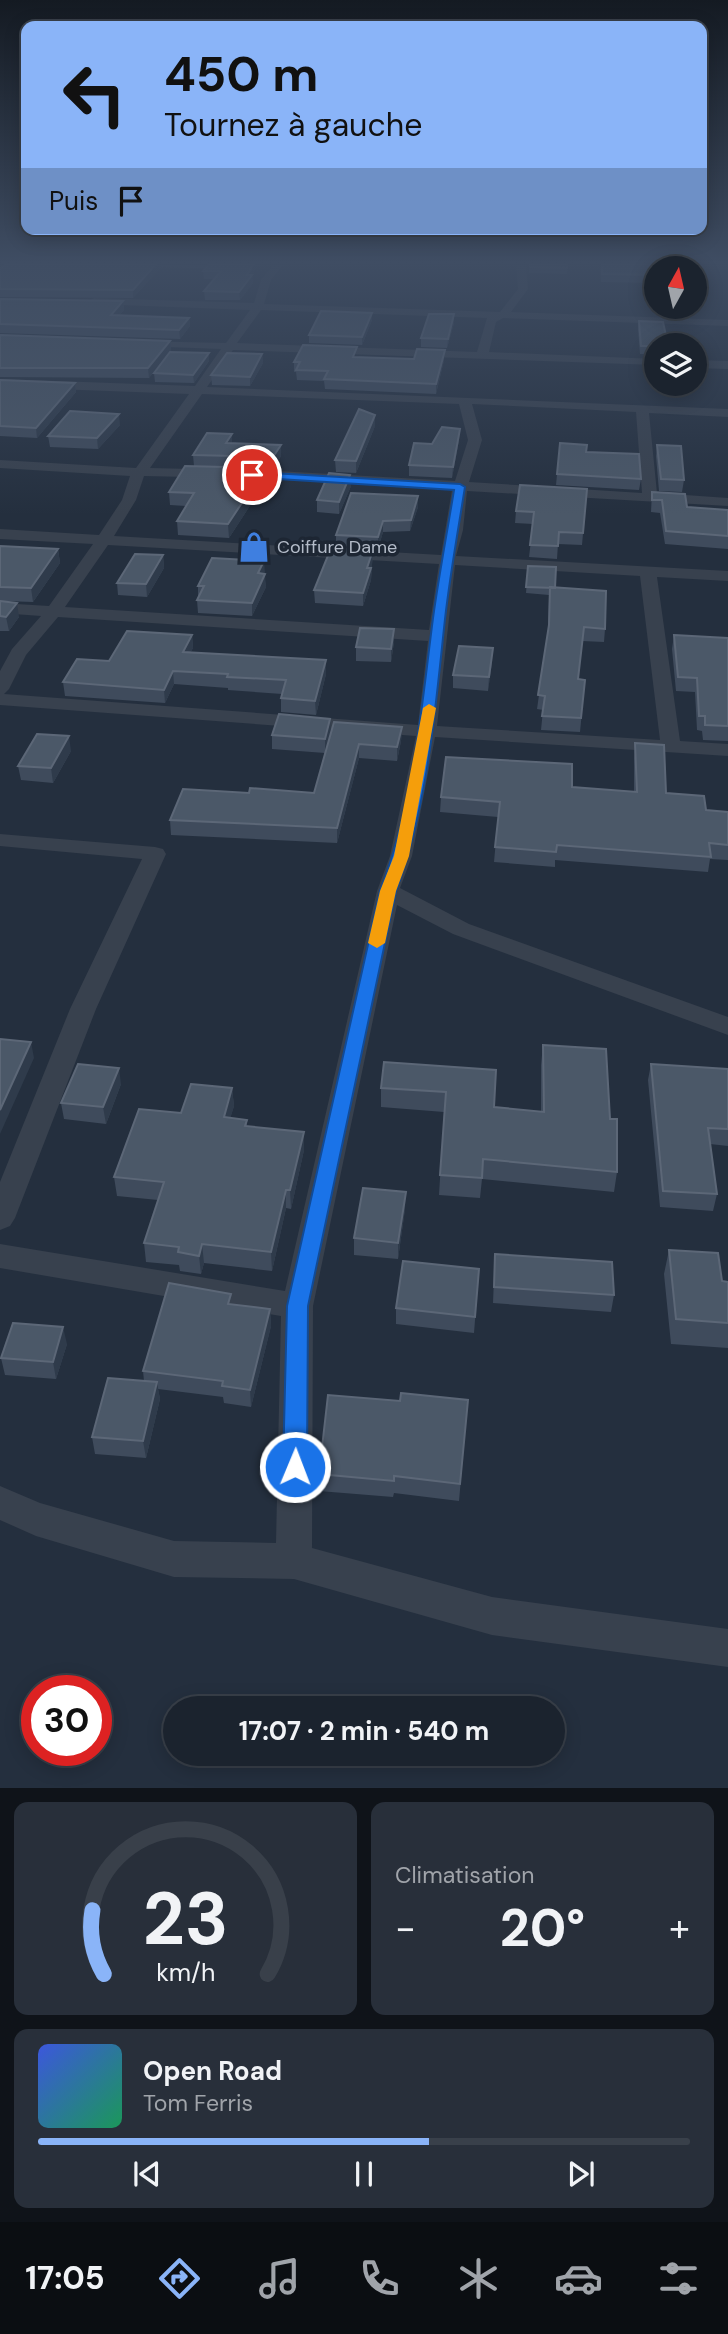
<!DOCTYPE html>
<html lang="fr">
<meta charset="utf-8">
<style>
:root{--surface:#1b232e;--page:#282f3a;--text:#f1f3f6;--muted:#a0a4aa;--line:#39404a;--accent:#8ab4f8}
body{margin:0;font-family:"DM Sans",sans-serif;background:var(--page);color:var(--text);height:100vh;display:flex;flex-direction:column;font-size:26px;white-space:nowrap}
*{box-sizing:border-box;margin:0}
p{font-size:23px;color:var(--muted)}
.icon{flex:none;width:38px;height:38px;fill:none;stroke:currentColor;stroke-width:2;stroke-linecap:round;stroke-linejoin:round}
.map{position:relative;height:1788px;overflow:hidden}
.drawer{display:flex;flex-direction:column;gap:14px;padding:14px;background:#0f1319;flex:1}
.drawer>*{flex:none}
.top-card{position:absolute;left:21px;top:21px;width:686px;height:214px;border-radius:14px;box-shadow:0 4px 18px #0003,0 0 0 2px var(--line);background:#8ab4f8;color:#111;overflow:hidden}
.needle{width:46px;rotate:8deg}
.controls{position:absolute;left:644px;top:256px;display:grid;gap:14px}
.controls a{display:grid;place-items:center;width:63px;height:63px;border-radius:50%;background:var(--surface);box-shadow:0 4px 18px #0003,0 0 0 2px var(--line);font-size:35px}
.speed{position:absolute;left:21px;top:1675px;display:flex;gap:14px;font-size:35px;font-weight:700;text-align:center}
.speed>*{display:grid;place-content:center;width:91px;height:91px;border-radius:50%;background:var(--surface);box-shadow:0 4px 18px #0003,0 0 0 2px var(--line);line-height:1}
.speed .limit{border:10px solid #d22;background:#fff;color:#111}
.pin{position:absolute;display:grid;place-items:center;width:60px;height:60px;color:#fff;margin:-30px;border:4px solid #fff;border-radius:50%;box-shadow:0 2px 7px #0007}
.me{position:absolute;width:77px;margin:-38px;rotate:1deg;stroke-linejoin:round;filter:drop-shadow(0 0 5px #0008)}
.turn{display:flex;align-items:center;gap:24px;height:147px;padding:0 28px;font-size:32px}
.turn .icon{width:91px;height:91px;stroke-width:2.5}
.turn b{display:block;font-size:49px;line-height:60px}
.then{display:flex;align-items:center;height:66px;padding:0 28px;background:#0003;gap:14px;font-size:26px}
.big{font-size:52px;font-weight:700;line-height:1.1}
.drawer .widget{flex:1;display:flex;flex-direction:column;justify-content:center;gap:10px;min-width:0;padding:0 24px;border-radius:14px;background:var(--page)}
.drawer .dial{align-items:center;gap:0}
.dial svg{height:182px;overflow:visible;fill:none;stroke:var(--line);stroke-width:7;stroke-linecap:round;text-anchor:middle}
.dial text{fill:var(--text);stroke:none}
.song{display:flex;align-items:center;gap:21px}
.cover{width:84px;height:84px;border-radius:10px;background:linear-gradient(135deg,hsl(230 70% 55%),hsl(150 70% 35%))}
.played{height:7px;border-radius:4px;background:linear-gradient(90deg,var(--accent) 60%,var(--line) 60%)}
.keys{display:flex;justify-content:space-around;direction:ltr}
.heat{display:flex;justify-content:space-between;align-items:center;font-size:38px;direction:ltr}
.drawer .tiles{flex:1;display:grid;gap:14px;grid-template-columns:1fr 1fr}
.widget:last-child{grid-column:span 2}
.trip{position:absolute;left:163px;top:1696px;width:402px;height:70px;border-radius:35px;background:var(--surface);box-shadow:0 4px 18px #0003,0 0 0 2px var(--line);font-weight:700;line-height:70px;text-align:center}
.dock{display:flex;height:112px;justify-content:space-around;align-items:center;background:#0b0e12;color:var(--muted)}
.dock .icon{width:49px;height:49px}
.dock .active{color:var(--accent)}
.dock b{font-size:32px;color:var(--text)}
.map>svg:first-child{display:block}
.lines{fill:none;stroke-linecap:round;stroke-linejoin:round}
.street{fill:#38414e;fill-rule:evenodd}
.wall{fill:#3f4b5c}
.shaded-wall{fill:#2f3b4b}
.building{fill:#4b5868;stroke:#5c6777;stroke-width:2}
.route{fill:#1a73e8;stroke:#114b97;stroke-width:2}
.slow{fill:#f59e0b}
.labels{text-anchor:middle;dominant-baseline:central;stroke-width:7;stroke-linejoin:round;paint-order:stroke}
.far-poi-label{font-size:18px;fill:#b4bcc9;stroke:#1d2633;text-anchor:start}
</style>
<div class="map">
<svg width="728" height="1788" viewBox="0 0 728 1788">
<rect width="100%" height="100%" fill="#242f3e"/>
<g class="lines">
<path class="street" d="M273,265H283L271,280L264,304L500,312L518,289L516,265H526L528,289L511,312L728,320V326L503,318L496,322L489,352L656,359V365L233,350L207,387L728,409V417L649,413L657,493L728,498V506L467,491L463,530L456,556L728,571V581L657,577L680,741L728,744V756L435,737L412,856L400,888L469,924L728,1017V1035L453,934L397,905L313,1306L312,1548L492,1597L728,1629V1667L492,1635L294,1579L174,1577L36,1536L0,1520V1486L40,1503L174,1541L276,1543L281,1316L0,1268V1244L285,1291L377,891L390,856L416,736L0,705V671L12,649L41,616L0,613V603L49,606L93,544L0,539V529L99,535L122,500L130,476L0,468V460L136,468L189,394L0,387V379L195,386L221,349L140,346L136,345V341L226,343L250,310L94,304L89,301L94,298L254,303L261,280ZM261,310L487,318L477,352L237,343ZM202,394L459,404L468,440L455,481L277,471L150,468ZM472,404L636,412L642,493L469,482L482,440ZM144,476L277,479L452,490L441,555L114,536L136,500ZM108,545L439,564L429,630L65,607ZM455,565L640,576L660,740L437,726ZM58,617L428,641L418,725L4,694L9,689L26,655Z
M695,360L728,361V369L695,368Z
M0,834L155,847L163,849L166,854L96,1009L15,1218L10,1226L0,1230V1182L70,1009L142,859L0,846Z"/>
</g>
<path class="wall" d="M6,265H258L252,275L253,283L240,300H205L204,291L214,279H204L203,271L205,268L161,267L133,298L0,297V268Z
M529,265H568L567,274L529,273Z
M600,265H668L656,268V283L601,282Z
M0,299L123,301L124,310L119,315L189,318L190,326L180,339L0,333Z
M454,314V323L447,348L421,347V338Z
M372,320L362,345L309,343V335Z
M639,321L656,345V354H640L638,329Z
M0,335L170,341L171,350L149,378L0,377Z
M209,353V361L194,383L155,382L154,373Z
M262,354L263,363L250,386L212,385L211,375Z
M357,357L444,360L436,394L325,389L324,381L297,380L296,372H294V362Z
M0,380L75,383L76,392L37,438L0,436Z
M120,425L98,449L50,447L48,436Z
M375,426L356,473L336,472L335,460Z
M232,434V443L281,445V456L274,468L194,466L193,455Z
M459,440L452,478L409,476V465L432,444Z
M560,443L586,452L641,479L639,490L556,485Z
M657,445L684,480L682,492L659,491L656,456Z
M266,481L229,538L178,535L177,521L186,506L170,505L169,492Z
M351,486L339,514L317,512V500Z
M587,489L582,545L558,544L557,559L529,557L533,524L515,523L516,511Z
M652,492L687,507L728,510V549L665,544L660,513L651,512Z
M418,496V507L410,531L383,532L378,549L336,546V535Z
M0,546L58,549L60,563L33,602L4,601L19,617L9,631H0Z
M373,550L371,580L363,606L315,603L314,590Z
M163,555L164,568L147,597L118,595L117,583Z
M528,566L605,629L604,642L582,641L578,679L585,680L580,732L541,730L543,710L537,709L548,631L549,595L526,593Z
M264,574L266,587L252,616L198,613L197,600L198,596V586Z
M192,635L193,648L190,653L326,674L316,715L281,712V698L282,694L228,690V688L174,684L165,703L65,696L63,682L109,661Z
M674,635L728,638V741L703,740L702,731L697,730L695,692L676,691L672,649Z
M394,642L391,662L356,661V647Z
M492,662L488,691L453,688V675Z
M330,719L325,753L272,749V735Z
M334,722L402,727L401,741L397,761L359,758L337,843L171,835L170,820L249,793H314Z
M635,743L666,793L706,810L728,812V860L710,859L708,872L555,860V867L494,862L498,817L440,812L441,797L572,787L634,792V758Z
M71,751L53,783L21,780L18,766Z
M543,1045L610,1119L617,1172L614,1192L482,1179L480,1198L439,1195L444,1112L381,1107V1088L384,1062L494,1107L541,1112V1065Z
M651,1064L728,1069V1146L710,1144L717,1194L713,1211L660,1207L648,1080Z
M121,1084L106,1124L64,1119L61,1103Z
M232,1088L234,1106L230,1118L247,1120V1126L304,1132V1150L291,1209L286,1208L272,1271L204,1263L201,1274L180,1271L179,1265L146,1262L144,1243L158,1200L117,1196L114,1177L181,1113Z
M405,1209L398,1259L354,1255V1238Z
M669,1250L722,1281L728,1282V1348L671,1344L664,1274Z
M495,1254L614,1295L611,1312L493,1303Z
M479,1269L474,1333L396,1324V1308Z
M232,1304L270,1309L271,1326L251,1407L224,1403L223,1397L158,1389L160,1399L146,1458L95,1454L92,1437L144,1381L143,1371Z
M67,1344L56,1379L5,1375L1,1358Z
M468,1400L459,1501L394,1493L393,1497L319,1491V1474L400,1401Z"/>
<path class="shaded-wall" d="M155,265H161V267L133,298V290Z
M253,265H258L251,277L252,275L253,283L240,300L239,292L247,275Z
M123,301L124,310L111,324V315Z
M372,313V320L362,345V337Z
M454,314V323L447,348L448,339Z
M189,318L190,326L180,339L179,330Z
M170,341L171,350L149,378L148,368Z
M445,350L444,360L436,394V384Z
M209,353V361L194,383L193,375Z
M262,354L263,363L250,386V377Z
M75,383L76,392L37,438L36,428Z
M119,414L120,425L98,449L97,438Z
M375,415V426L356,473V461Z
M460,429L459,440L452,478L453,467Z
M232,434V445L226,443Z
M281,445V456L274,468L273,457Z
M265,468L266,481L229,538L228,524Z
M350,475L351,486L339,514V502Z
M418,496V507L410,531L411,520Z
M383,521V532L378,549V537Z
M58,549L60,563L33,602L31,588Z
M373,550L371,580L363,606V593L367,568Z
M163,555L164,568L147,597L146,584Z
M264,561L265,573L259,586L258,573Z
M265,574L266,587L252,616V603Z
M17,603L19,617L9,631L6,617Z
M394,629V642L391,662V649Z
M192,635L193,648L184,666L183,652Z
M493,648L492,662L488,691L489,677Z
M326,660V674L316,715L315,701Z
M173,671L174,684L165,703L164,690Z
M330,719L331,733L325,753V739Z
M402,727L401,741L397,761V747Z
M69,736L71,751L53,783L51,768Z
M359,744V758L337,843V828Z
M31,1042L34,1058L0,1134V1110Z
M119,1068L121,1084L106,1124L103,1107Z
M232,1088L234,1106L225,1136L224,1117Z
M304,1132V1150L291,1209L290,1190Z
M286,1190V1208L272,1271L271,1252Z
M406,1192L405,1209L398,1259V1243Z
M202,1244L204,1263L201,1274L199,1256Z
M270,1309L271,1326L251,1407L250,1390Z
M63,1327L67,1344L56,1379L53,1362Z
M157,1382L160,1399L146,1458L143,1441Z"/>
<path class="building" d="M6,265H155L133,290L0,289V268Z
M208,265H253L247,275H252L239,292L204,291L221,271H203Z
M530,265H567V268L530,267Z
M602,265H668L669,268H656V275L602,274Z
M0,299L123,301L111,315L189,318L179,330L0,324Z
M321,311L372,313L362,337L309,335Z
M429,314H454L448,339L421,338Z
M639,321L663,322L668,345H656V346H641Z
M0,335L170,341L148,368H0Z
M303,345L357,347L353,357L414,359L417,349L445,350L436,384L324,379L328,371L296,370L300,362H294Z
M170,352L209,353L193,375L154,373Z
M227,353L262,354L250,377L211,375Z
M0,380L75,383L36,428L0,426Z
M359,409L375,415L356,461L335,460Z
M70,411L119,414L97,438L48,436Z
M442,427L460,429L453,467L409,465L414,443L432,444Z
M207,433L232,434L226,443L281,445L273,457L193,455Z
M560,443L587,445L586,452L639,454L641,479L557,474Z
M657,445L681,446L684,480L661,479Z
M185,466L265,468L228,524L177,521L194,493L169,492Z
M329,473L350,475L339,502L317,500Z
M520,485L587,489L583,533L559,532L558,546L530,545L534,512L516,511Z
M652,492L685,494L687,507L728,510V536L666,531L662,500H652Z
M351,493L418,496L411,520L383,521L378,537L336,535Z
M0,546L58,549L31,588L0,587Z
M331,548L373,550L367,568H371L363,593L314,590Z
M135,554L163,555L146,584L117,583Z
M212,558L264,561L258,573L265,574L252,603L197,600L204,586H198Z
M528,566L556,567L555,588L526,587Z
M550,587L606,591L605,629L584,627L578,679L585,680L581,718L542,716L545,696L538,695L549,625Z
M0,601L17,603L6,617L0,616Z
M360,628L394,629L391,649L356,647Z
M127,631L192,635L183,652L326,660L315,701L281,698L286,680L227,677L228,674L173,671L164,690L63,682L77,659L109,661Z
M674,635L728,638V726L705,725V716H699L697,678L678,677Z
M459,646L493,648L489,677L453,675Z
M279,714L330,719L325,739L272,735Z
M334,722L402,727L397,747L359,744L337,828L170,820L183,789L249,793L250,788L314,793Z
M37,734L69,736L51,768L18,766Z
M635,743L664,745L666,793L704,796L706,810L728,812V845L709,843L711,857L557,845L556,852L495,847L500,802L441,797L446,757L572,764V787L637,792Z
M0,1039L31,1042L0,1110Z
M543,1045L606,1049L610,1119H617V1172L483,1159L482,1178L440,1175L446,1092L381,1088L384,1062L496,1070L494,1107L544,1112Z
M78,1064L119,1068L103,1107L61,1103Z
M651,1064L728,1069V1129L708,1128L717,1194L663,1191Z
M191,1084L232,1088L224,1117L247,1120L245,1126L304,1132L290,1190H286L271,1252L202,1244L199,1256L178,1252L179,1247L144,1243L164,1182L114,1177L139,1109L181,1113Z
M363,1188L406,1192L398,1243L354,1238Z
M669,1250L718,1253L722,1281L728,1282V1323L676,1319Z
M495,1254L612,1262L614,1295L494,1287Z
M403,1261L479,1269L475,1317L396,1308Z
M169,1283L231,1294L228,1304L270,1309L250,1390L222,1386L223,1381L143,1371Z
M13,1323L63,1327L53,1362L1,1358Z
M108,1378L157,1382L143,1441L92,1437Z
M401,1393L468,1400L460,1484L394,1476V1481L319,1474L328,1395L400,1401Z"/>
<linearGradient id="sky" x2="0" y2="1"><stop stop-color="#141a22"/><stop offset="0.51" stop-color="#3f4d63"/><stop offset="1" stop-color="#3f4d63" stop-opacity="0"/></linearGradient>
<rect width="728" height="515" fill="url(#sky)"/>
<path class="route" d="M252,472L460,484L465,487C458,531 450,575 445,619C435,711 428,805 396,891L308,1306L307,1467L304,1475L295,1478L287,1475L283,1467L287,1306L380,891C414,804 421,710 433,618C439,575 447,533 454,490L248,477V473Z"/>
<path class="slow" d="M429,704L436,708L409,856L396,891L385,943L377,948L368,943L380,891L394,856L423,708Z"/>
<defs>
<symbol id="shop-bare" viewBox="-9 -9 18 18"><path d="M-5-2.5h2.3a2.7 3.5 0 0 1 5.4 0H5L5.5 6h-11ZM-1.5-2.5h3a1.5 2.3 0 0 0-3 0Z" fill="#3f7fe0" stroke="#1d2633" stroke-width="2.5" paint-order="stroke"/></symbol>
</defs>
<g fill-rule="evenodd">
<use href="#shop-bare" x="232" y="525" width="44" height="44"/>
</g>
<g class="labels">
<g class="far-poi-label">
<text x="277" y="547">Coiffure Dame</text>
</g>
</g>
</svg>
<div class="controls">
<a><svg class="needle" viewBox="-14 -14 28 28"><path d="M0-13l5 13h-10z" fill="#e53935"/><path d="M0 13l5-13h-10z" fill="#a0a4aa"/></svg></a>
<a><svg class="icon" aria-label="layers" viewBox="0 0 24 24"><path d="M12 4l9 5-9 5-9-5zM3 14l9 5 9-5"/></svg></a>
</div>
<div class="speed"><div class="limit">30</div></div>
<div class="pin" style="left:252px;top:475px;background:#d93025"><svg class="icon" aria-label="arrive" viewBox="0 0 24 24"><path d="M6 21V4h12l-3 4 3 4H6"/></svg></div>
<svg class="me" style="left:295px;top:1467px" viewBox="-20 -20 40 40"><circle r="17" fill="#1a73e8" stroke="#fff" stroke-width="3"/><path d="M0-11L8 9 0 5-8 9z" fill="#fff"/></svg>
<div class="trip">17:07 · 2 min · 540 m</div>
<div class="top-card">
<div class="turn"><svg class="icon" aria-label="left" viewBox="0 0 24 24"><path d="M17 20v-9H6M10 6l-5 5 5 5"/></svg><div><b>450 m</b>Tournez à gauche</div></div>
<div class="then">Puis<svg class="icon" aria-label="arrive" viewBox="0 0 24 24"><path d="M6 21V4h12l-3 4 3 4H6"/></svg></div>
</div>
</div>
<section class="drawer">
<div class="tiles">
<div class="widget dial"><svg viewBox="0 0 100 80">
<path d="M14 69A42 42 0 1 1 86 69"/>
<path d="M14 69A42 42 0 0 1 9 41" stroke="#8ab4f8"/>
<text x="50" y="56" font-size="32" font-weight="700">23</text>
<text x="50" y="72" font-size="11">km/h</text>
</svg></div>
<div class="widget"><p>Climatisation</p>
<div class="heat"><a>−</a><b class="big">20°</b><a>+</a></div>
</div>
<div class="widget">
<div class="song"><i class="cover"></i><div><b>Open Road</b><p>Tom Ferris</p></div></div>
<div class="played"></div>
<div class="keys"><svg class="icon" aria-label="previous" viewBox="0 0 24 24"><path d="M18 5L8 12l10 7zM5 5v14"/></svg><svg class="icon" aria-label="pause" viewBox="0 0 24 24"><path d="M8 5v14M16 5v14"/></svg><svg class="icon" aria-label="next" viewBox="0 0 24 24"><path d="M6 5l10 7-10 7zM19 5v14"/></svg></div>
</div>
</div>
</section>
<nav class="dock">
<b>17:05</b>
<svg class="icon active" aria-label="directions" viewBox="0 0 24 24"><path d="M12 3l9 9-9 9-9-9zM9 14v-3h6M13 9l2 2-2 2"/></svg>
<svg class="icon" aria-label="music" viewBox="0 0 24 24"><path d="M9 18V5l10-2v13"/><circle cx="6" cy="18" r="3"/><circle cx="16" cy="16" r="3"/></svg>
<svg class="icon" aria-label="phone" viewBox="0 0 24 24"><path d="M5 4h4l2 5-3 2q2 4 5 5l2-3 5 2v4C11 20 4 13 5 4z"/></svg>
<svg class="icon" aria-label="climate" viewBox="0 0 24 24"><path d="M12 3v18M4 7l16 10M4 17L20 7"/></svg>
<svg class="icon" aria-label="car" viewBox="0 0 24 24"><path d="M5 17H2v-5l4-1 3-4h7l3 4 3 1v5h-3M9 17h6M6 11h13"/><circle cx="7" cy="17" r="2"/><circle cx="17" cy="17" r="2"/></svg>
<svg class="icon" aria-label="filters" viewBox="0 0 24 24"><path d="M4 7h16M4 17h16"/><circle cx="9" cy="7" r="2"/><circle cx="15" cy="17" r="2"/></svg>
</nav>
